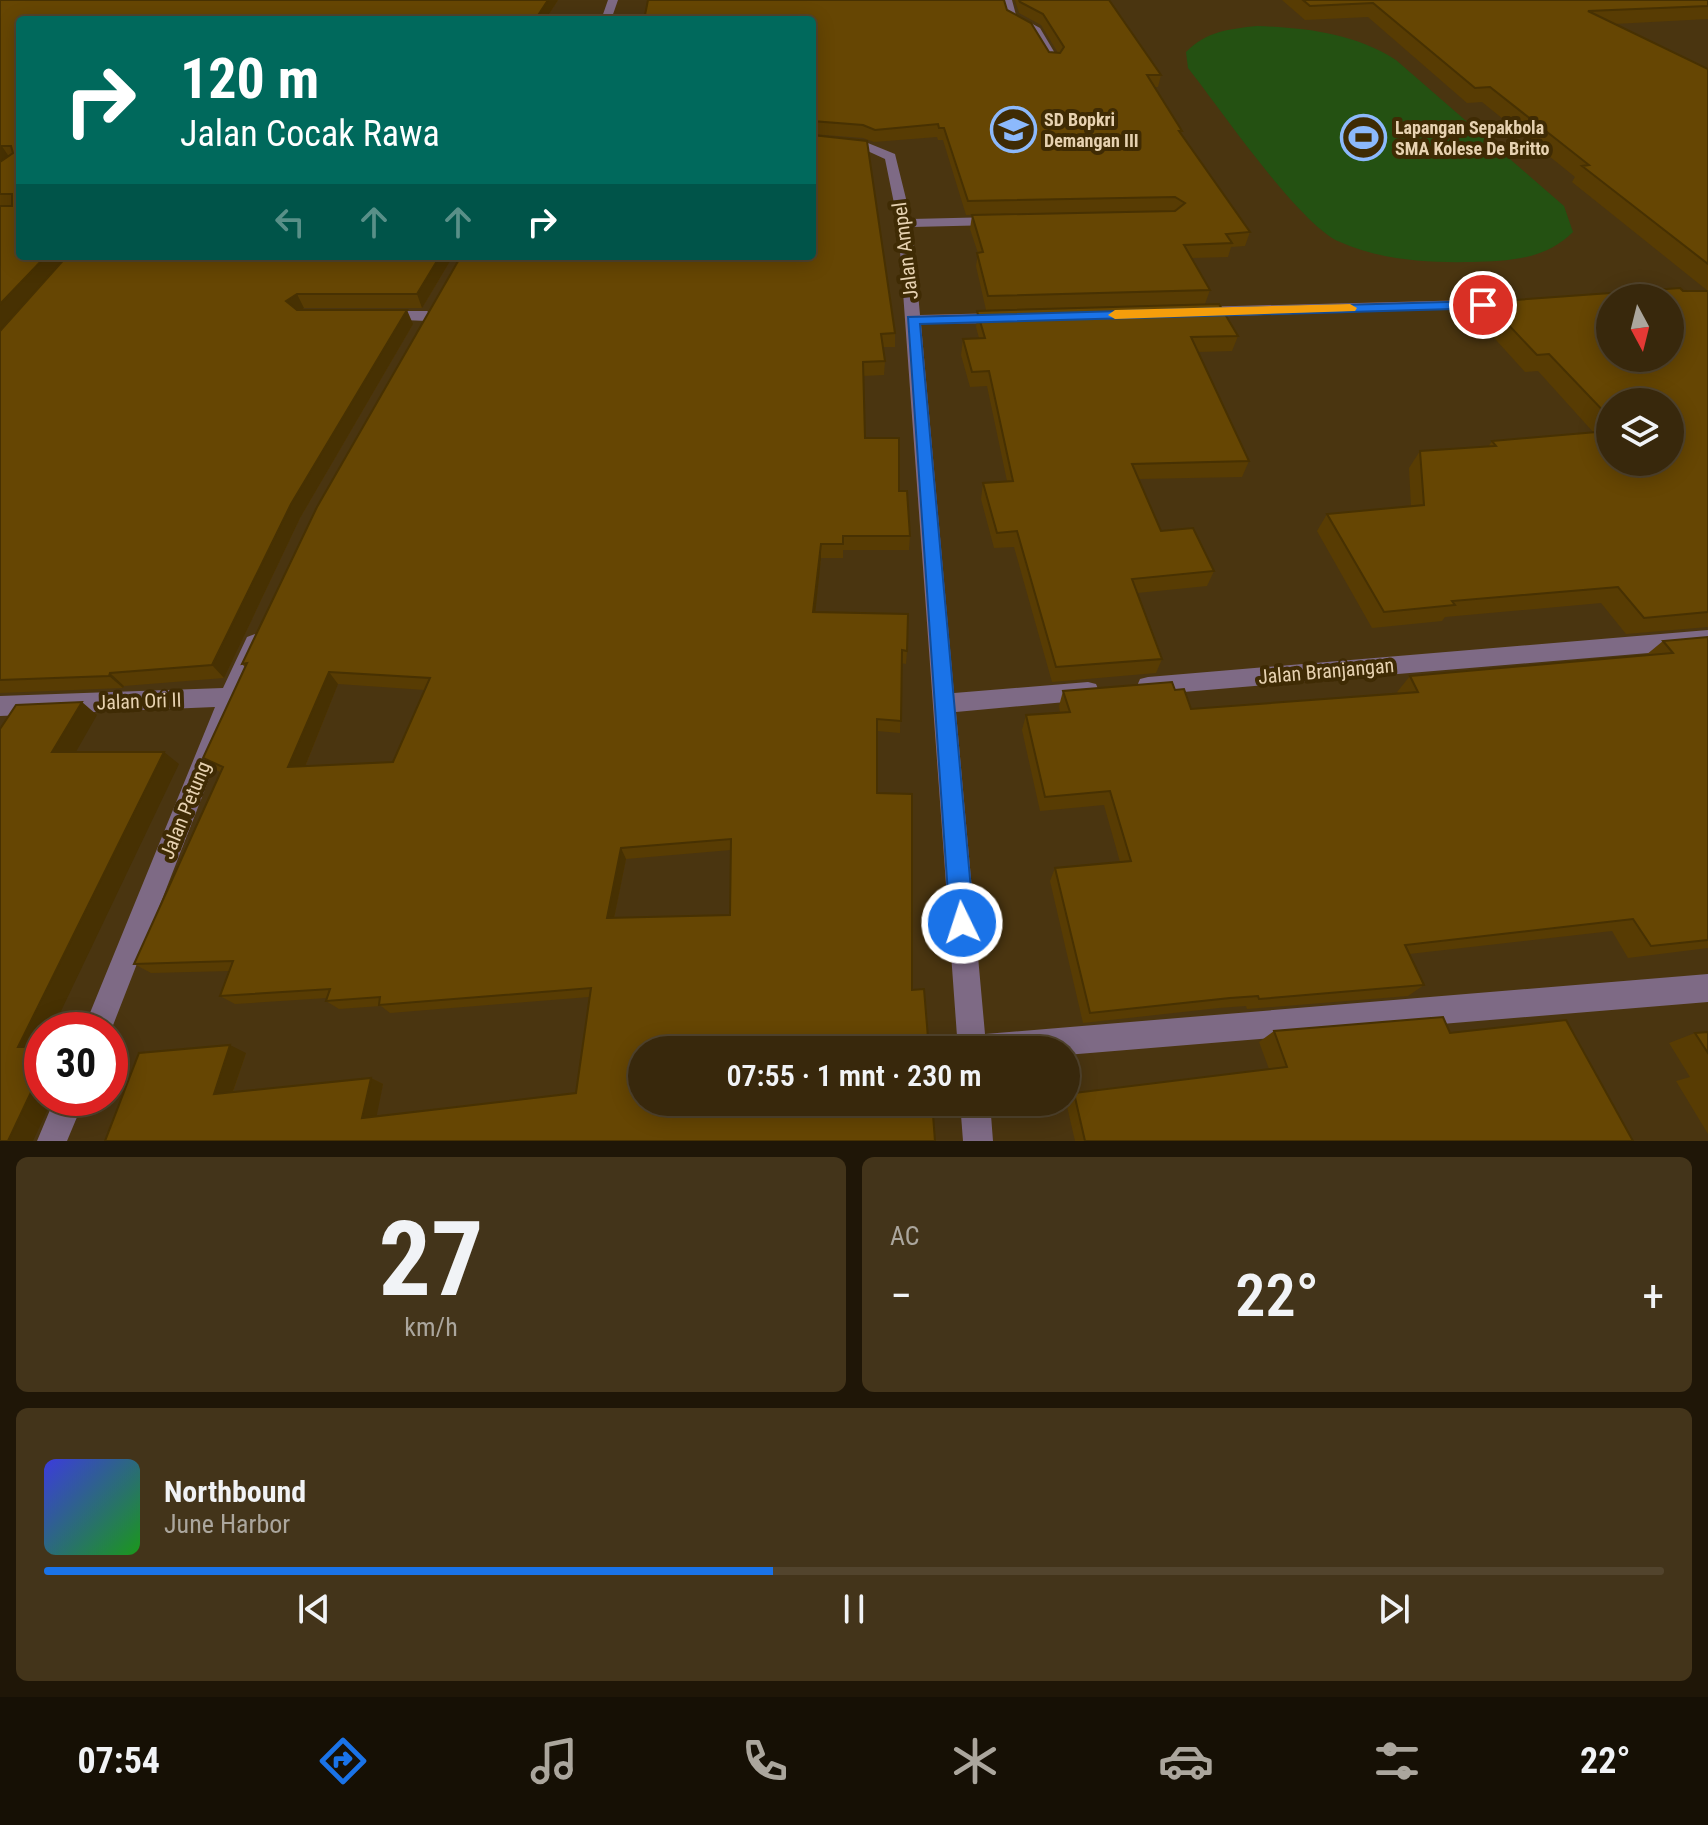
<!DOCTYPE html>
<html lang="id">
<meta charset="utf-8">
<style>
:root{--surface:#38280c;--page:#43341a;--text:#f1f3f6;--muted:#aba69d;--line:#52442d;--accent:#1a73e8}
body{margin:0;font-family:"Roboto Condensed",sans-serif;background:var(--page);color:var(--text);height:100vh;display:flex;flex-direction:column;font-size:30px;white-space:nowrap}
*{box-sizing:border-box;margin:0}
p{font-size:26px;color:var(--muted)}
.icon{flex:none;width:44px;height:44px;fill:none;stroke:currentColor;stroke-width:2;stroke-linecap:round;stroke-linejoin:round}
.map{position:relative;height:1141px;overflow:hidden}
.panel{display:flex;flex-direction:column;gap:16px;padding:16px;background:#1f1607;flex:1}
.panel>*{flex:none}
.banner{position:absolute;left:16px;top:16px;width:800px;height:244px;border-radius:8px;box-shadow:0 4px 20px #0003,0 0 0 2px var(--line);background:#00695c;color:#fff;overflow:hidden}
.needle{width:52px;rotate:173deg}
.tools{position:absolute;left:1596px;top:284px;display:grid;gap:16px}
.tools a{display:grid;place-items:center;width:88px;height:88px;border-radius:50%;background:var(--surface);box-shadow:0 4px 20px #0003,0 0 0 2px var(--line);font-size:40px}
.speed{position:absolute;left:24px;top:1012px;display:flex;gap:16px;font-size:40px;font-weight:700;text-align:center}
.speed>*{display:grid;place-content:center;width:104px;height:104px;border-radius:50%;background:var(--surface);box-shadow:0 4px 20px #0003,0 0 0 2px var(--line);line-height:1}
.speed .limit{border:12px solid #d22;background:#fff;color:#111}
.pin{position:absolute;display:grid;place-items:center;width:68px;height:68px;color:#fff;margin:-34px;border:4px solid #fff;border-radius:50%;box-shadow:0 2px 8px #0007}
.me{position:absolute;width:88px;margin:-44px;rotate:356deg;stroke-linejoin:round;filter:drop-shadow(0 0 6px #0008)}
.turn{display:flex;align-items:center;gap:28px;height:168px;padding:0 32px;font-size:36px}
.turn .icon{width:104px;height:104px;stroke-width:2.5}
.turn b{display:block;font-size:56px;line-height:68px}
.lanes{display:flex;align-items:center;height:76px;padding:0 32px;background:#0003;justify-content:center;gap:40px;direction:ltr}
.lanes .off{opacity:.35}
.big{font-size:60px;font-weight:600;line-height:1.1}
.panel .tile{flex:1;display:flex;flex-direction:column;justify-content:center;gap:12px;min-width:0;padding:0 28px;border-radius:12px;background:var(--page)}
.panel .dial{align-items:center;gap:0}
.dial b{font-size:104px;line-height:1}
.song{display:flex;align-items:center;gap:24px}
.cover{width:96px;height:96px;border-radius:12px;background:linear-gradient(135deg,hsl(240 70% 55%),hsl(120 70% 35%))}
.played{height:8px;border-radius:4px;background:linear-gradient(90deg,var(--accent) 45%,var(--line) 45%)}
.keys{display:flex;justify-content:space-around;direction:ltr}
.heat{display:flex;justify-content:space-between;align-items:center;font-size:44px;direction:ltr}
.panel .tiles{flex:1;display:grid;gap:16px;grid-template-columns:1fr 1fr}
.tile:last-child{grid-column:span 2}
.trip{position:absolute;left:628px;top:1036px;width:452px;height:80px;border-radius:40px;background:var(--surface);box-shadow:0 4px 20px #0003,0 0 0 2px var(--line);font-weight:600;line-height:80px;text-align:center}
.dock{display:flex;height:128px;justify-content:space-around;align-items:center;background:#161005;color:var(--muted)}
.dock .icon{width:56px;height:56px}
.dock .current{color:var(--accent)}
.dock b{font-size:36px;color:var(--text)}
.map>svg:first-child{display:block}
.green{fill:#245112}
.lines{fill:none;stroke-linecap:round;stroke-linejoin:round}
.minor{fill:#7e6a85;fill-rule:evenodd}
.wall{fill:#583c03;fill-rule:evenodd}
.shaded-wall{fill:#473102}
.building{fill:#664603;stroke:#473102;stroke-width:2;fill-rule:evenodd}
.route{fill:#1a73e8;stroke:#114b97;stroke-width:2}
.slow{fill:#f59e0b}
.labels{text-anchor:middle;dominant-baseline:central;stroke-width:8;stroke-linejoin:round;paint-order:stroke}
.far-poi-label{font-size:18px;font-weight:bold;fill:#e7d2b1;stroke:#3f2b04;text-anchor:start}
.street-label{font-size:20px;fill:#e7d2b1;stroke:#3f2b04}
</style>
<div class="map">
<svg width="1708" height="1141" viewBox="0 0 1708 1141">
<rect width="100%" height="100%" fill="#4a3510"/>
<path class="green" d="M1257,26C1306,28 1354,33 1396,60L1564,206L1573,232C1545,260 1509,261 1472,262C1427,263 1381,260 1340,242C1300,226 1219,107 1188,68L1186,52C1207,31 1229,29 1257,26Z"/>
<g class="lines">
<path class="minor" d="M608,0H618L611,20H601Z
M1002,0H1012L1016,15L1040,28L1059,60L1058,62H1050L1032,32L1007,19Z
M812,137L863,141L895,154L911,219L995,217L1002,221L995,225L912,227L920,315L1002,313L1010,318L1002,323L921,324L954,693L1088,682L1096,684L1099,691L1096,698L1088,700L956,712L985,1034L1708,974V1002L1066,1055V1050H958L898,223L885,159L861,148L812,145Z
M1510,299L1518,304L1515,307L1198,317L1190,312L1198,307Z
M383,311H427L435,316L427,321L378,319L375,316Z
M1708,630V648L1148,695L1140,693L1137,686L1140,679L1148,677Z
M255,634L263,637L266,643L241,697L110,1033V1030H83L215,707L0,716V696L223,688L247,637Z
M55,1098H85L67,1141H37Z
M960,1102H990L993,1141H963Z"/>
</g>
<path class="wall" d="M0,0H558L545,20H20V256H453L422,308H304L300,310L413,324L300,518L224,678L124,686L123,688L0,693V331L45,282L0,330Z
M1015,0H1109L1161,75L1158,87H1154L1182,131L1181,133L1250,232L1245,246L1231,247L1228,257L1191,258L1210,290L1205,304L986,310L976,266L978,253L970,229L972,215L1172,211L966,215L943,140H938L937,137L874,142L863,138L812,134V20L1007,10L1049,52L1058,53L1041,25L1019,13Z
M1282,0H1708V19L1614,24L1708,69V627L1626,634L1601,603L1445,617L1442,621L1372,628L1317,531L1327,514L1411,506L1409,468L1420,451L1488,447L1492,441L1594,433L1538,371L1525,372L1477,319L1487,302L1683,291H1708L1572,182L1575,177L1482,102L1467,103L1368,17L1305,20ZM1610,402L1670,462H1610Z
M461,256L895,333V347H883L885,361L884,375L863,376L865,438L899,491L910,536L909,550H843V558H821L815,612L907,651L906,664L901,663L900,733L877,731L642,1102L105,1141L246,1053L233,1092L371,1078L383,1084L376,1117L576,1093L589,997L390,1013L381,1006L339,1009L326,1001L327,998L235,1004L220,996L230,971L151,973L134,964L220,772L216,770L203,758L245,667L242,664ZM338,684L425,690L393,762L305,767ZM731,850L730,915L614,918L626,859Z
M977,311L1238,336L1232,351L1198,352L1249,461L1242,477L1138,479L1161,531L1214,571L1207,586L1137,593L1162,659L1156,673L1052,682L1014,547L994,548L981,499L983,483L1007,481L987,386L970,387L961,355L963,339L979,338L976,327Z
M1708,637V948L1628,958L1612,931L1409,954L1424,985L1408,996L1247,1009L1246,1006L1219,1008L1083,1023L1050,881L1055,868L1120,862L1104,805L1040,811L1022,730L1026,715L1060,713L1059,706L1063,691L1175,690L1191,709L1398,693L1397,692L1410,676L1646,655L1663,641Z
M1274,1031L1450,1033L1633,1141H1075L1066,1102L1074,1093L1269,1069L1259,1042Z
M1708,1032V1134L1676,1081L1690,1077L1669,1043L1695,1033Z"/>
<path class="shaded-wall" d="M548,0H558L545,20H535Z
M1,145L10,158L0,165V146Z
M46,256H68L0,330V304Z
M440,256H453L422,308L417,294Z
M297,294L304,308L293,315L286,301Z
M407,310L413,324L300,518L224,678L212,665L291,504Z
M821,544V558L814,625L813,612Z
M329,672L338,684L300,779L288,767Z
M110,673L124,686L123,688L109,676Z
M82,702L97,715L69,764L52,752Z
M164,752L179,764L52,1030H42V1051L18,1047Z
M621,848L626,859L612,928L607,918Z
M230,1045L246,1053L230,1100L214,1094Z
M42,1069V1098H53L33,1141H8Z
M371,1078L383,1084L375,1124L362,1118Z"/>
<path class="building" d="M0,0H548L535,20H20V256H46L0,304V206H12V194H0V162L13,153L11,146H0Z
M648,0H1004L1007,10L1031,23L1049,52L1060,53L1064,47L1043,14L1020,2L1019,0H1109L1161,75H1147L1182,131H1179L1250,232L1226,234L1232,243L1184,245L1210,290L988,296L977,253L983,252L972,215L1175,211L1185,203L1175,197L968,201L944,128H939L938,124L875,130L863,125L812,121V20H644Z
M1303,0H1708V6L1588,11L1708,69V264L1582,166L1589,165L1490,87L1475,88L1373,3L1310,6Z
M812,135L867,141L895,333L881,334L885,361L863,362L865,438H899V491H907L910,536H843V544H821L813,612L908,614L907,651L902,650L901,721L877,719V793L912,794V990L924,989L929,1050H642V1102H932L935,1141H105L139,1053L230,1045L214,1094L371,1078L362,1118L576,1093L591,988L379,1005L380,997L326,1001L330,989L220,996L233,961L134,964L223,767L203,758L247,663L242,664L317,507L461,256H812ZM329,672L430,678L393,762L288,767ZM731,839L730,915L607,918L621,848Z
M67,256H440L417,294H297L286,301L297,310H407L291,504L212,665L110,673L109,676L0,680V331Z
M1680,288L1683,291H1708V612L1644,618L1618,587L1452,601L1455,605L1384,612L1327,514L1424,505L1420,451L1496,446L1492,441L1609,431L1606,428H1610V462H1670V402H1610V418L1549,354L1537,355L1487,302ZM1610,298H1670V358H1610Z
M1219,304L1238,336L1191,337L1249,461L1132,464L1161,531L1193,528L1214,571L1132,579L1162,659L1056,667L1017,531L997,533L983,483L1013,481L989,371L972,372L963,339L985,338L977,311Z
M1708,637V940L1651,946L1633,919L1405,945L1424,985L1259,999L1258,996L1230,998L1090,1013L1055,868L1131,861L1110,791L1045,797L1026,715L1070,712L1063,691L1172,682L1175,690L1184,689L1191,709L1418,692L1410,676L1673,653L1663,641Z
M82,702L52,752H164L18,1047H42V1069L8,1141H0V729L16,705Z
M1443,1017L1450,1033L1566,1020L1633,1141H1085L1074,1093L1287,1067L1274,1031Z
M1708,1032V1053L1695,1033Z"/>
<path class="route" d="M1483,301L1488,302V308L920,324L974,923L971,932L962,935L954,932L950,923L908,317Z"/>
<path class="slow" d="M1350,304L1357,308L1355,311L1115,319L1108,315L1115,310Z"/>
<defs>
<symbol id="school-ring" viewBox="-11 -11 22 22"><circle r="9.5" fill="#3f2b04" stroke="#8cb9fc" stroke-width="1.5"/><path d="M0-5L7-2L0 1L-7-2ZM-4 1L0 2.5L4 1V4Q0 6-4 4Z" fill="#8cb9fc"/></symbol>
<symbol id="stadium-ring" viewBox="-11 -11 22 22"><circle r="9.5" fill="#3f2b04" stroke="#8cb9fc" stroke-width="1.5"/><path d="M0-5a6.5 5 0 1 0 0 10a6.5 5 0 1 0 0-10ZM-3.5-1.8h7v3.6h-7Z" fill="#8cb9fc"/></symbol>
</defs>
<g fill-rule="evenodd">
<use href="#school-ring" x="988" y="104" width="51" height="51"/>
<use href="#stadium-ring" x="1338" y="112" width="51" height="51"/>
</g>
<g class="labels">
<g class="far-poi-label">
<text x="1044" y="119">SD Bopkri<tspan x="1044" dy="21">Demangan III</tspan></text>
<text x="1395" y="127">Lapangan Sepakbola<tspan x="1395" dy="21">SMA Kolese De Britto</tspan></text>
</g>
<g class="street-label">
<text transform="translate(905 251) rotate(-97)">Jalan Ampel</text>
<text transform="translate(1326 671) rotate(-5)">Jalan Branjangan</text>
<text transform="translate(139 701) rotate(-2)">Jalan Ori II</text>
<text transform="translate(185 810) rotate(-68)">Jalan Petung</text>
</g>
</g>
</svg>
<div class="tools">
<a><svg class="needle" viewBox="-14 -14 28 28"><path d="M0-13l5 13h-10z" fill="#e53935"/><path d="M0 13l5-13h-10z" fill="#aba69d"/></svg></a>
<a><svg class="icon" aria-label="layers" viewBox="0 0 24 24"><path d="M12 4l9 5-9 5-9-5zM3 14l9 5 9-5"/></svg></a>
</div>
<div class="speed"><div class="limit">30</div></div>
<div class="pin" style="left:1483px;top:305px;background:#d93025"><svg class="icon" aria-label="arrive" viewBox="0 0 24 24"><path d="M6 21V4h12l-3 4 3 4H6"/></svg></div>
<svg class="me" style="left:962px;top:923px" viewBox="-20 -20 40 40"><circle r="17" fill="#1a73e8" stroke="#fff" stroke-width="3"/><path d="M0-11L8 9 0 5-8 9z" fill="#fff"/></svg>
<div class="trip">07:55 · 1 mnt · 230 m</div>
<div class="banner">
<div class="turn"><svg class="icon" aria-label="right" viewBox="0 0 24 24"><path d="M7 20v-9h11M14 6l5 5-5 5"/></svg><div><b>120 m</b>Jalan Cocak Rawa</div></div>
<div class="lanes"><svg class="icon off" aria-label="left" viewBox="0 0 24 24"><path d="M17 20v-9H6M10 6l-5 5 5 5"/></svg><svg class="icon off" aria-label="ahead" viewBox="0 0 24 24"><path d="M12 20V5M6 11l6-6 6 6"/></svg><svg class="icon off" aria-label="ahead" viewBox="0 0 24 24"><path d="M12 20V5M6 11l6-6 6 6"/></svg><svg class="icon" aria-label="right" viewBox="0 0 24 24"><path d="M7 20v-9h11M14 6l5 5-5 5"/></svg></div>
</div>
</div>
<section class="panel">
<div class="tiles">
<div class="tile dial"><b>27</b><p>km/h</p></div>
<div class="tile"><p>AC</p>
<div class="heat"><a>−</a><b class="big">22°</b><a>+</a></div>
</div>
<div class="tile">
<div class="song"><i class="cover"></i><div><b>Northbound</b><p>June Harbor</p></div></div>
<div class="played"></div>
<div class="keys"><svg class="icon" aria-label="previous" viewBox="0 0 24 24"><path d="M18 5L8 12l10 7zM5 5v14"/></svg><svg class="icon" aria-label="pause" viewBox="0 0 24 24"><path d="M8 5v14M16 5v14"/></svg><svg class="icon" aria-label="next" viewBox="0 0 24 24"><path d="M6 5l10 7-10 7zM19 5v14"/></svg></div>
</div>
</div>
</section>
<nav class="dock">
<b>07:54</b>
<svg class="icon current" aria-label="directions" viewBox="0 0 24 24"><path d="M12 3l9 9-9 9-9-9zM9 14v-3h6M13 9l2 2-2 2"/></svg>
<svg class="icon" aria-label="music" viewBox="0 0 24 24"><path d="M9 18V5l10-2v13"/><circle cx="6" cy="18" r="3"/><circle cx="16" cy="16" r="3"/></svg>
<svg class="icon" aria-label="phone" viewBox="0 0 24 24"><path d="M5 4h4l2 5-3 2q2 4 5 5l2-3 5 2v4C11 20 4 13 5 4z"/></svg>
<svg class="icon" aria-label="climate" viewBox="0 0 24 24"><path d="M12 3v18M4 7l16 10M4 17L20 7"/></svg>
<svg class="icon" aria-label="car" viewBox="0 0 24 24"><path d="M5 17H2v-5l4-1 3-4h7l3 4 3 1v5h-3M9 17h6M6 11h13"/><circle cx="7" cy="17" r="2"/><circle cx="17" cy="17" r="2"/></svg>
<svg class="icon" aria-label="filters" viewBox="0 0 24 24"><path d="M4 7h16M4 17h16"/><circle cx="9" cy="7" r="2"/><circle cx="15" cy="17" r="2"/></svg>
<b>22°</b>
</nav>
